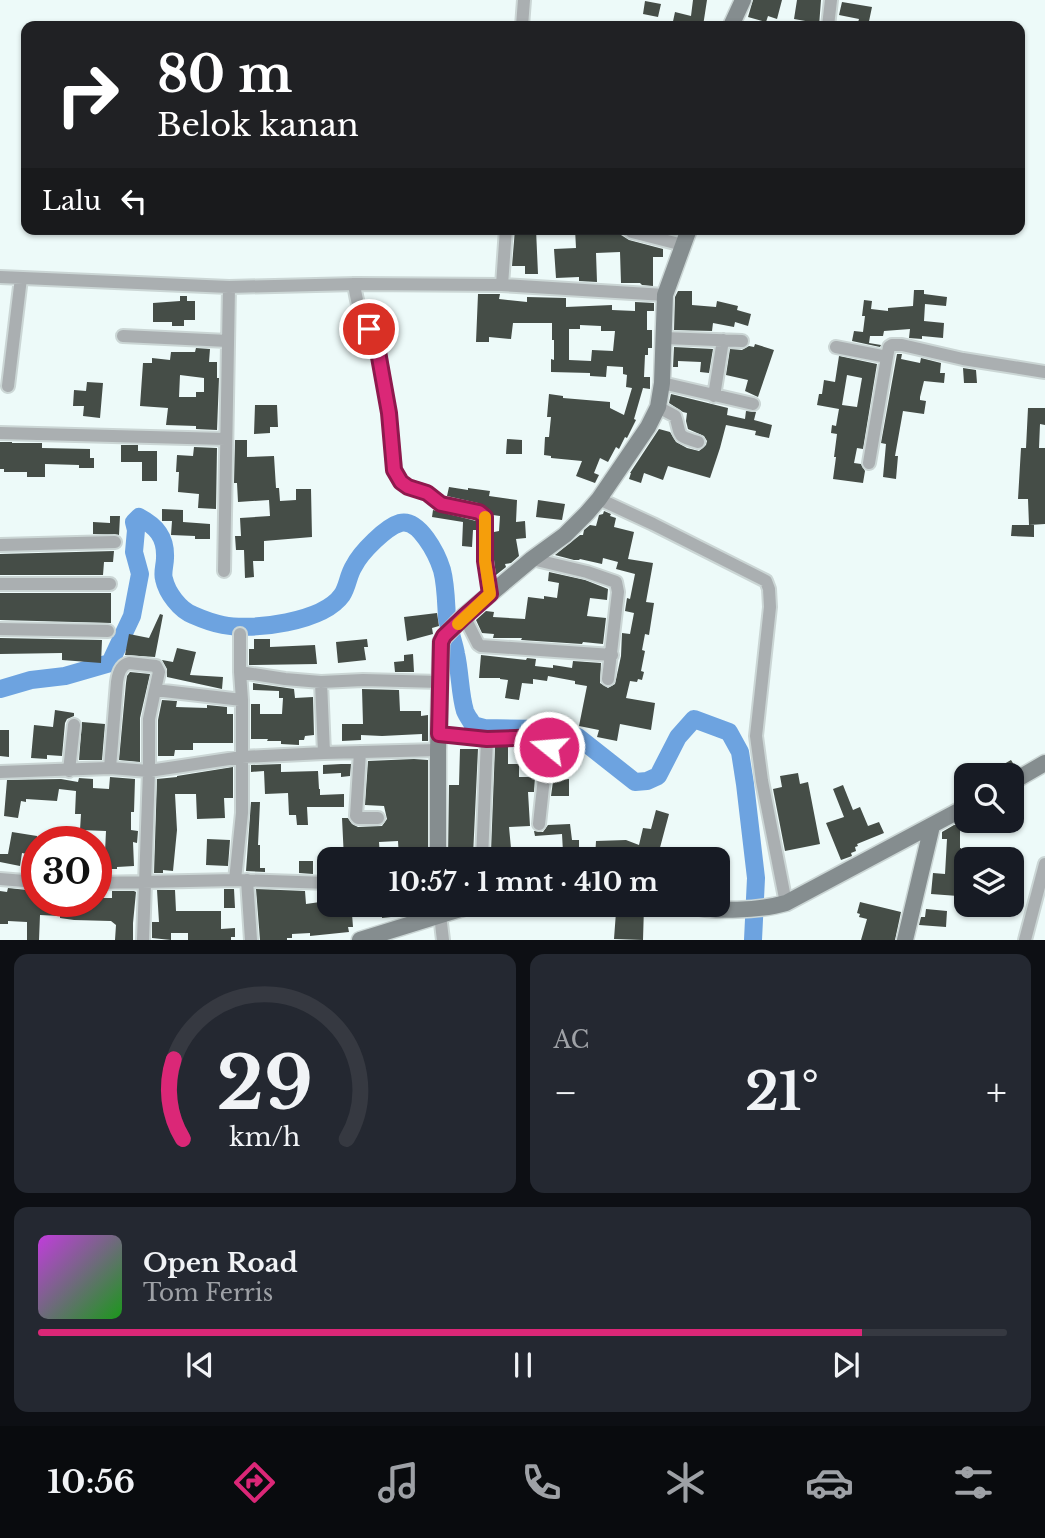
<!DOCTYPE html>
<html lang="id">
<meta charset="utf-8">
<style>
:root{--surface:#171b24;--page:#242831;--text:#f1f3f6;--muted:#9ea1a6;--line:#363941;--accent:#db2777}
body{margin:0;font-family:"Libre Baskerville",serif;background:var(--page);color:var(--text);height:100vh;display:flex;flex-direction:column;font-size:26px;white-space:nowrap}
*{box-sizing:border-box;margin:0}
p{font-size:23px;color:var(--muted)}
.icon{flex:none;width:38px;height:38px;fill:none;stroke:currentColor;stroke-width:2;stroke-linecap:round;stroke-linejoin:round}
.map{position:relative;height:940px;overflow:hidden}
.drawer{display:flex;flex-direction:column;gap:14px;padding:14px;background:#0d0f14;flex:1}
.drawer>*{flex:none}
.top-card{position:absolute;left:21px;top:21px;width:1004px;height:214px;border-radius:14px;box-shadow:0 2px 5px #0004;background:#202124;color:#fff;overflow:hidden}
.buttons{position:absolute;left:954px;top:763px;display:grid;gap:14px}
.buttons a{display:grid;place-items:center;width:70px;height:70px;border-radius:14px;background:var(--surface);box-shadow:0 2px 5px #0004;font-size:35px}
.speed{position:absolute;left:21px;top:826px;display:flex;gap:14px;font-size:35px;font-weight:700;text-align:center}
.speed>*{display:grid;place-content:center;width:91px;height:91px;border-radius:50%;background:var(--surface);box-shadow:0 2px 5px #0004;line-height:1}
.speed .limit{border:10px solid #d22;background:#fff;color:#111}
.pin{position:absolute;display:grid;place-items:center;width:60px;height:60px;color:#fff;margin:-30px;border:4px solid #fff;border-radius:50%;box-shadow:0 2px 7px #0007}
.me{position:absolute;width:77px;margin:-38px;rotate:287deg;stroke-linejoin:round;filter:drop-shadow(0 0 5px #0008)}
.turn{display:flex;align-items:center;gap:24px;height:147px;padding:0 21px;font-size:32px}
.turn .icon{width:91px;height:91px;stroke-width:2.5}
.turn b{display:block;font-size:49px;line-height:60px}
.then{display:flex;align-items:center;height:66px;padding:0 21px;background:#0003;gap:14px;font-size:26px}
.big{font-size:52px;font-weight:700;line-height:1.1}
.drawer .card{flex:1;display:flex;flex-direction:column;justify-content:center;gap:10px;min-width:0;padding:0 24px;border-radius:14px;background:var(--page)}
.drawer .dial{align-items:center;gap:0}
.dial svg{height:182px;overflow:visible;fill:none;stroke:var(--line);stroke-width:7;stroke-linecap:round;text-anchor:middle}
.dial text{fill:var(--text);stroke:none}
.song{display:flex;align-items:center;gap:21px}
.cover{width:84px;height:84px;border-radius:10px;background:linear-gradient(135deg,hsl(290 70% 55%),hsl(120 70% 35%))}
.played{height:7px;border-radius:4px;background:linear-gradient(90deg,var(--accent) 85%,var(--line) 85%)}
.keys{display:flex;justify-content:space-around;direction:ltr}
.heat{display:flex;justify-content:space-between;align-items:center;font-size:38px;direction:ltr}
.drawer .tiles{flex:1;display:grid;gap:14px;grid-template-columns:1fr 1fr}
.card:last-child{grid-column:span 2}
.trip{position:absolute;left:317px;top:847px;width:413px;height:70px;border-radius:14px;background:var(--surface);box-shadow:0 2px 5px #0004;font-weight:700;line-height:70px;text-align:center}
.dock{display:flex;height:112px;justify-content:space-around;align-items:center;background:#090b0e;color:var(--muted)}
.dock .icon{width:49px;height:49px}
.dock .selected{color:var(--accent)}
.dock b{font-size:32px;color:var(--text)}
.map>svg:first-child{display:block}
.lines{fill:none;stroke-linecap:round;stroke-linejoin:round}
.river{stroke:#6da3e0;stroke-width:18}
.building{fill:#454d47;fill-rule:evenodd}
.street-casing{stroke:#cbd6d5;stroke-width:16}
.secondary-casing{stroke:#cbd6d5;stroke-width:19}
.street{stroke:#aaafb1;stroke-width:12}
.secondary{stroke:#858d8f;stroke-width:16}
.route-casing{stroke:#8e194d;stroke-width:18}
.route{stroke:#db2777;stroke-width:12}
.slow{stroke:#f59e0b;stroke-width:12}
</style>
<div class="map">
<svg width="1045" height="940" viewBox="0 0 1045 940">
<rect width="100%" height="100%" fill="#edfaf9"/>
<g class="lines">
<path class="river" d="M0,689L31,680L65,676L110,663L132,616L140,574L134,552L136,530L134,522L139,517C156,526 166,537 165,558C165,565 162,573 164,579C167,593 180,610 193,615C202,619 213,623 223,625C253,631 323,622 342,595C348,586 348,575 354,566C361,552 386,527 400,523C419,518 437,554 442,570C446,585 446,603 447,618C449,630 454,642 456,654C460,671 460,695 465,711C467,716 471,721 473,725L484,728L547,729L578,737L635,782L647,781L658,776L678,737L694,719L729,732L740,752L745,784L756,878L753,940"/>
</g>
<path class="building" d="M693,0H707L703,26H672L675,12L691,16Z
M753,0H782L777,19L768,16L766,22L748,17Z
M797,0H821L819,26H810L811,22L794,19Z
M645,1L661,4L658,17L643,14Z
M842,2L872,7L868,26H857L859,19L839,15Z
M515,229H536L538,274H525V266H512Z
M575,229H620L621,235L629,240L663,249V257H653V286L642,285L640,283H621L620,252L596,253L597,282L579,281V277L556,278L554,249L576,248Z
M914,290H924V294L947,297L946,306L925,304L924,321L944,323L943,338L922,336V339L909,338L910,329L884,331L883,336H870L869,343L881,345L880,347L852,341L854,331L863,332L865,316H862L864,300L872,301L871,309L888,311V308L913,306Z
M678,291H692V305L716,307L717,301L738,306L737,310L751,314L748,326L735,322L734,327L713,323L712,331L674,330L675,297Z
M478,294H500L499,299L527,302V297L566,298V307L612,305V310L635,311V302L654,303V311H647V330H652V348H648V355H645L644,377H650V389L643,388L634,419L636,420L627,438L625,437L619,449L616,447L608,462L600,458L594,473L599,475L595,483L576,476L582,461L551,458V456L544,455L545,437H549L551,417H547L549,394L563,396V398L610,402V408L624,415L632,388L626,387L627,375L623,374V367L607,366L606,377L590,376V373L551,372V359L554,360V340H552V323H513L511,339L489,337V342H476ZM580,325L601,326V331H615L613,351L592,350L591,361L569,360V329H580Z
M180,296H187V301H195V320H184V326H172V322H153V303L180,301Z
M755,344L774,350L758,397L745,391L748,380L726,375L730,349L742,350L749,346L754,347Z
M674,347L713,349L709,373L700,372L701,362L678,361V367H673Z
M196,348L210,349L209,362H217V378H219L217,430L196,429V426L166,425L168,408L140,406L143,363H152V358L170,360L171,352H195ZM180,375L204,378V392H196V397H179Z
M897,354H902L901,359L920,363L921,358L941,363L940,373H945L944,383L924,381L920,397V400L926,401L924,414L903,411L895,456H898L896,479L883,477L886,444L881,443Z
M839,356L877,364L863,449L857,448L854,463L861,464L865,471L863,483L833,479L836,457H834L837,434L831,433L832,425L836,426L839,409L817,405L819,394H822L824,380L835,382ZM847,375L862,378L857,407L842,405Z
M963,368L976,370L977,383H964Z
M87,382L103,383L100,418L83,416L84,406H73L74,390L86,391Z
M671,394L728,408L727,415L745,419L746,411L756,412L754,420L772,425L769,438L755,435L756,431L726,425L720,448L710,478L668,466L663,480L644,473L641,483L629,479L631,473H630L659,429L670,432L676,442L687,448L699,451L706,445L707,441L704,436L688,429L686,421L687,413L683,412L669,403Z
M255,405H277L278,427H270V433L254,434Z
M1028,408H1045V425L1040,424L1039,448H1045V524L1029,525L1028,499H1018L1021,448H1026Z
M507,439L522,440V454H506Z
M235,440H247V457L274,456L276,488H279L280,501L296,500V489H311L312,537L264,541V561H253L254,577L245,578L244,550H236L235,536H241L240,518L270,516L269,500L238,502L237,483H234Z
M0,442H12V443H42V448L90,449V458H94V468H79V465L45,464V477H27V472H4V469H0Z
M121,445H138V451H157V481H142V462H121Z
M194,447L217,448L216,509L198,508L199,494L178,492L179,472H176L177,455L193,456Z
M449,487L468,490V488L490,491L489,496L517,500L516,522L525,521L526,538L516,539L519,556L511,563L505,564L506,567L496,575L494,560V532L499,531L500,516L493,515L490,510L478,503L447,496Z
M538,500L565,504L562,520L536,517Z
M162,509L183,510V522L210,524V539H195V536L171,535L172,521H162Z
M433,510L476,521V530H473L472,547L462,546L463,522L432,517Z
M604,511L611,514L610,516L616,518L614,527L634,532L628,559L653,563L646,602L654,603L649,635L645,634L642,650L645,651L641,671L644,672L642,680L638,679L637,682L630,681L626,698L655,703L651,730L620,724L617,741L597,737L599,730L579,726L587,686L575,684V681L548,676L547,681L533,679V684L522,683L519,700L505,698L508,680L500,679V678H479L481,655L526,660L527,658L536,659L535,666L553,668V665L572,668L573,661L601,663L600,683L608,688L615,684L621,656L622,633L630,634L634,613L625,611L627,598L630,599L635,574L616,569L618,562L603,558L602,564L580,559L579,560H574L555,555L580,535H583L584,530L590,525L596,526L599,515L603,514Z
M110,516H120L119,535L93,534V522L110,523Z
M1012,525H1034V537L1011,536Z
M114,551L113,562H104L103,575H0V554Z
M549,572L585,580L608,589L607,600L590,598L587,616L606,618L603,644L583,642L582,644L521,640L522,638H493L494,634L482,633L476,620L486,611L494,612L493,617L525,619L528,597L544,599V596L557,598L559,583L548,581Z
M0,593H111V623L0,620Z
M437,613L439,626L432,628L433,634L407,641L404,617Z
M160,614L163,615L155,657L125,655L129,634L149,638Z
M0,638L102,640L101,663L62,660V653L0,654Z
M254,639H270V647L315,645L317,664L249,665V649H254Z
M367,639L368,647H364L366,660L338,663L336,642Z
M177,648L196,652L190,675L223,677L222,689L167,677V669L162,660L173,662Z
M413,654L414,672H395L394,662L404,661V655Z
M130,672L150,674L140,718V762L119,760L126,683L127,676Z
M253,683L294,689L295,698L313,697L314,735L305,736L304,740H299V745L281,744V741H267L268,739H251V704H260V714H282L283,698H279V691L253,690Z
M362,689L399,690L400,711H421V716L428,715V741H422V734L382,736L361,735V740L342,741V724H363Z
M162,700L177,701L176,707L207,708V705L227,707V714H233V743H193V750H175L174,756H158V720Z
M55,710L74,713V716L67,719L65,723L62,756L47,755V759L31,758L34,725L53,727Z
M82,722L105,724L102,760H79Z
M0,730H9V757L0,756Z
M495,747H508V764H519V777H535L534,792H528L530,826L509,827L512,859H501V851L491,852Z
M460,749H478L473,856L461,857V859H448L449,785H459Z
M414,759L428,760V859H399L398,841L379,842L380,859H344L342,818H348L352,824L358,827L382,826L387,819L384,806L365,805L368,761Z
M556,760L561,762L557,780L569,779V796H551Z
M1011,760L1016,768L1005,774L985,775Z
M281,764V772L318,771L319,789H320V795L344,794V807H307L308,825H297L296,815H289L288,793L265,794L264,771L251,772V765Z
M341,764H351L350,776L341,777V773L323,774V765Z
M233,767V798H224L225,818L197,819L196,794H175L177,830L173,871L163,870V873H154L157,779L177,777V776Z
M798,773L800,784L808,782L820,844L785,851L773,789L782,787L780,776Z
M110,777L135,779L134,812H131V830L138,831L137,843L133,842L134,866L117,867V869H109V874H96V851L105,852L106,831L80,830L81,814H75L76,791L59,789L57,801L26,799V802L21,801L18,818L4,816L7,780L61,779L78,782L79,778L93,779V788L109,789Z
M843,785L853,810L860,807L868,826L879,822L884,833L857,844L858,846L855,847L856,851L851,853L852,856L841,860L826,823L844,817L833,789Z
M251,802H260L258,845H260V868H265V872L246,871Z
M656,810L669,814L658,855L654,854L652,859H595L596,841L626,840L639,845L643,828L651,829Z
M570,824L572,840H579V851L563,852L562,834L535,836L534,831L543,832L548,825Z
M954,825H960V848H961L958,896L931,894L933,873L945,874L947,839H942V832Z
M12,832L37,836V856L22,853L20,866L0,862V854H8Z
M207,839L230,840L228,866L206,865Z
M553,851V859H521L520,853Z
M299,861H313V874L299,873Z
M8,888L37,891V901H96V898H112V891H134L136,892L133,923V940H115L116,925L111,921L74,920L60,918V916L40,915L39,940H27V922L8,921V924H0V891L7,892Z
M224,889H234L235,908H224Z
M256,889L305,891L306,904L320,902L321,906L337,905H422V906L391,917L382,918V913L352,914L353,927H348L349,932L310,936V933L292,934V938H287V940H260Z
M157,890H175L176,911H221V929L235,928V937H231V940H188V933H171V940L152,938V922H159Z
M860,902L901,912L895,940H861L867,919L859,917L860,914L857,913Z
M636,906H644L643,940L614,939L616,912L636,913Z
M926,909L947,911L946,927L919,925L921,917H925Z"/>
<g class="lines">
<defs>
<path id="street" d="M522,26L524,0
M828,26L831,0
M629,229L632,232L683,245
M0,277L229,287L357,284L502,285L665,295
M354,284C356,296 358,309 363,320C367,329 374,336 378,346L389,413L395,470C405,494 412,484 429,494C434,497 438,502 443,504C456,510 474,507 485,517V561L490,594
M502,285L506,229
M123,336L228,341
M664,338L742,341
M836,347L887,357
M662,383L753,404
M8,386L21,278
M714,396L723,340
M658,407L675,416C682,436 674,435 698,442
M0,433L225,439
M869,463L887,357L889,347L892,345H902L963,359L1045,372
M599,499L653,524L766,581L769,589L770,607L756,736L762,781L786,903
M0,545L115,542
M532,559L587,572L616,582L618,592L608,679
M224,571L229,287
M0,584H110
M464,616L478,644L481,646L612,655
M0,629L108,631
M240,672L285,679L321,682L363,680L441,682
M321,682L324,753
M439,734L487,739L543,737C548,739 549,742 549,747L544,778L539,824
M360,752L356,816L358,818H378
M110,768L117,682C118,674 120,665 129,663L156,666L159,672L155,690
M69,771L74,725
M0,772L110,768L149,771L242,757L324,753L438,750
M482,859L487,739
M0,879L37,882
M235,880L329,883
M247,880L251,940
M96,883L235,880L242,813V700L240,672V634
M440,915L443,940
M143,940L149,771V719L155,690L242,700
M1025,940L1045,864"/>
<path id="secondary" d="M731,26L743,0
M1012,782L1045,763
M438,859V750L441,642L444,637L464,616L532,559L565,535L587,513L599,499L648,427L658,407L662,383L665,295L689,229
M689,905C713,913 762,910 786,903L966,807
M360,940L473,905
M905,940L932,826"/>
</defs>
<use href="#street" class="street-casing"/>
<use href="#secondary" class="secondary-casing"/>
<use href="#street" class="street"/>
<use href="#secondary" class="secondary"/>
</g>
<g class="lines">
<defs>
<path id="route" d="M369,329L377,346L389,413L394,470L401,482L408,487L427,493L441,504L479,512L485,517V561L490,594L464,617L444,636L441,642L439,734L487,739L543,737L549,742V747"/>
</defs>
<use href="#route" class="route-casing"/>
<use href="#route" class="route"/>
<path class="slow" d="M458,624L490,594L485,561V517"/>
</g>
</svg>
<div class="buttons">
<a><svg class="icon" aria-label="search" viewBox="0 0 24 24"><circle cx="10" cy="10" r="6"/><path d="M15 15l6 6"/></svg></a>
<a><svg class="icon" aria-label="layers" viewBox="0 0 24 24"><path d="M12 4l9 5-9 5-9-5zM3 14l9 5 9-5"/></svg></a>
</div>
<div class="speed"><div class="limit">30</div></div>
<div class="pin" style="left:369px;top:329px;background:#d93025"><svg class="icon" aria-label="arrive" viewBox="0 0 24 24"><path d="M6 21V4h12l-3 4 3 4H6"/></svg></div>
<svg class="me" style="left:549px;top:747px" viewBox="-20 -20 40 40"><circle r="17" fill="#db2777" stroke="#fff" stroke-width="3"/><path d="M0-11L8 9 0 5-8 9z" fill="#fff"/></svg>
<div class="trip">10:57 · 1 mnt · 410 m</div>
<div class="top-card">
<div class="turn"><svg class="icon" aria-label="right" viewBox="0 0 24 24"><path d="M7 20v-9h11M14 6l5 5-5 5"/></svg><div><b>80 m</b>Belok kanan</div></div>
<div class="then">Lalu<svg class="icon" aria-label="left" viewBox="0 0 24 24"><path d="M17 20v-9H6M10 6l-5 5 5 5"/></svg></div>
</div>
</div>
<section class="drawer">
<div class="tiles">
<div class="card dial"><svg viewBox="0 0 100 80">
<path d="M14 69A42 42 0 1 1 86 69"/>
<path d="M14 69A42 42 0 0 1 10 34" stroke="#db2777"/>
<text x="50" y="56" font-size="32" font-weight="700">29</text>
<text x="50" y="72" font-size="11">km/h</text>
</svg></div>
<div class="card"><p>AC</p>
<div class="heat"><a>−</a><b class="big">21°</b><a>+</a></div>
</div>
<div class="card">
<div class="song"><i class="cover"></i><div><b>Open Road</b><p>Tom Ferris</p></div></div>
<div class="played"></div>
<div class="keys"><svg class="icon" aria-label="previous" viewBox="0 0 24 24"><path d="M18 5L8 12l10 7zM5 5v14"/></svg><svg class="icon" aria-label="pause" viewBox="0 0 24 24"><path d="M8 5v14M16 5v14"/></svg><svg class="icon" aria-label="next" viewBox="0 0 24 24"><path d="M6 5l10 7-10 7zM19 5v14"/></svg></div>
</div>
</div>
</section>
<nav class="dock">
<b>10:56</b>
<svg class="icon selected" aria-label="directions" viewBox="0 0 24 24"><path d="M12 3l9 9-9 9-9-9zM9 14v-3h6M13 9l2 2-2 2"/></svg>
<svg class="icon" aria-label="music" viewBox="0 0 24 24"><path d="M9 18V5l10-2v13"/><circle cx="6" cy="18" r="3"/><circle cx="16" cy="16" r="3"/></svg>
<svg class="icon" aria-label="phone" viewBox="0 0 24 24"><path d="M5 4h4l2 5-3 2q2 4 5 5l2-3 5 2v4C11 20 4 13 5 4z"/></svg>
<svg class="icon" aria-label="climate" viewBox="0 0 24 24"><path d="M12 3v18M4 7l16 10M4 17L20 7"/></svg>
<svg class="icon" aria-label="car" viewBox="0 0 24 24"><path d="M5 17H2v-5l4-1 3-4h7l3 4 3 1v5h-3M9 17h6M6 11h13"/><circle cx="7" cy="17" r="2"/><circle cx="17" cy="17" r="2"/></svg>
<svg class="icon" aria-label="filters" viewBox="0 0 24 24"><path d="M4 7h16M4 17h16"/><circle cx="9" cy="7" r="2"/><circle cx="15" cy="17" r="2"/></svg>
</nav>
